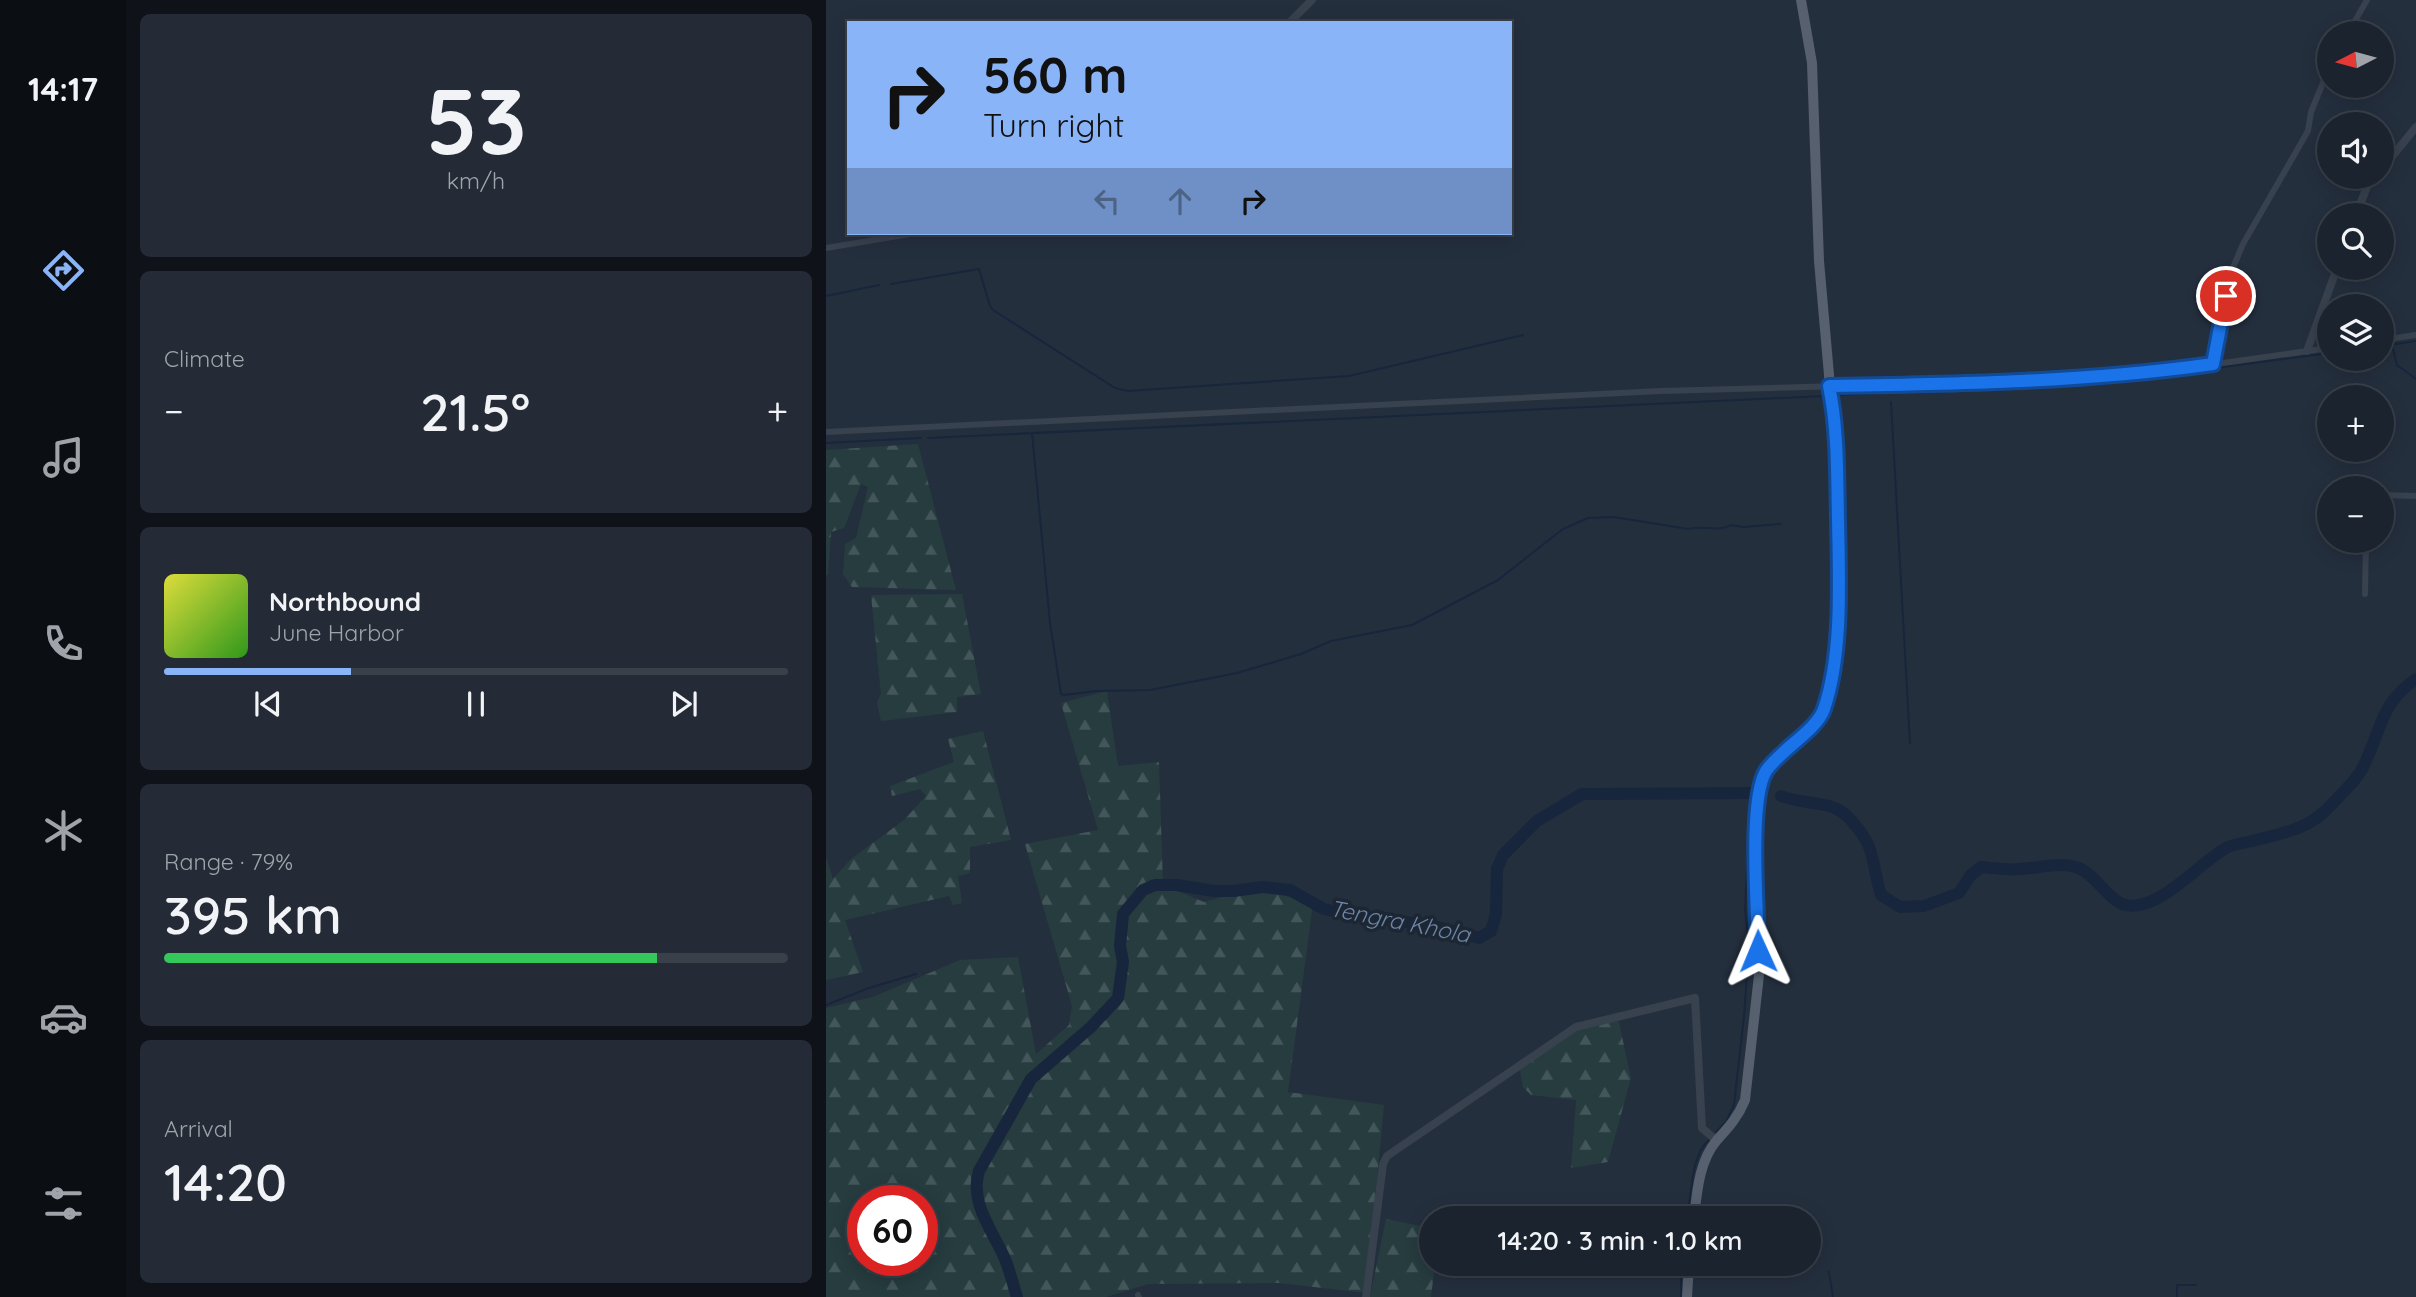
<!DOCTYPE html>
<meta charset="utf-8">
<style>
:root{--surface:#1b232e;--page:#242b36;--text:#f1f3f6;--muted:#a0a4aa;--line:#39404a;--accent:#8ab4f8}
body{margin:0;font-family:Quicksand,sans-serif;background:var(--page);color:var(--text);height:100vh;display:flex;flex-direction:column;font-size:26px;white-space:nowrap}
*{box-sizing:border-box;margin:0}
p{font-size:23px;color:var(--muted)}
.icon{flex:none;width:38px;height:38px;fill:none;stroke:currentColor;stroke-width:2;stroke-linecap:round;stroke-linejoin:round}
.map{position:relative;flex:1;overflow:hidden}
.sheet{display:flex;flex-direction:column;gap:14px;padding:14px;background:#0f1319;width:700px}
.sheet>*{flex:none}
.top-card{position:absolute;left:21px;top:21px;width:665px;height:214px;border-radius:0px;box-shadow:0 4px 18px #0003,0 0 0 2px var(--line);background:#8ab4f8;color:#111;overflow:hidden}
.needle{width:46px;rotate:264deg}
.fabs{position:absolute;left:1491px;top:21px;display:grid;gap:14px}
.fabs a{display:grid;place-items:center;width:77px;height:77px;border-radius:50%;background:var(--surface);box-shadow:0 4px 18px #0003,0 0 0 2px var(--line);font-size:35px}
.speed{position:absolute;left:21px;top:1185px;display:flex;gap:14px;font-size:35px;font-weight:700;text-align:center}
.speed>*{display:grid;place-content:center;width:91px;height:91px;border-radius:50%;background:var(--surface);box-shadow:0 4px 18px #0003,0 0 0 2px var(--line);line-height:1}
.speed .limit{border:10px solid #d22;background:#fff;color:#111}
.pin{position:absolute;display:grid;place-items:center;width:60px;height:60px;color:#fff;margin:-30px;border:4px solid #fff;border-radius:50%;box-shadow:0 2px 7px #0007}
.me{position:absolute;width:77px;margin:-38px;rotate:359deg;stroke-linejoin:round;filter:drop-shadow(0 0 5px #0008)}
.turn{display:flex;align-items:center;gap:24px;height:147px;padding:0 21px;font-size:32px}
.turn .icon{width:91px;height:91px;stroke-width:2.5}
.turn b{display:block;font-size:49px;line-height:60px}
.lanes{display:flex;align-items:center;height:66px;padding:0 21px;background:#0003;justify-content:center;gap:35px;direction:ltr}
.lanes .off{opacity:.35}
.big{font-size:52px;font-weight:600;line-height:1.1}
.sheet .tile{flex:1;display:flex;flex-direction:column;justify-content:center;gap:10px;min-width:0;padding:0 24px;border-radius:10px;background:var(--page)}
.sheet .dial{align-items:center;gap:0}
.dial b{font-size:91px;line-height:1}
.song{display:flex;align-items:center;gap:21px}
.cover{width:84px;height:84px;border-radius:10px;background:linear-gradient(135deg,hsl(60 70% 55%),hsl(110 70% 35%))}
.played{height:7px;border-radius:4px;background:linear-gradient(90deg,var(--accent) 30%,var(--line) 30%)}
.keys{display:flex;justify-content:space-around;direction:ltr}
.heat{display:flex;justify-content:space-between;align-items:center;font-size:38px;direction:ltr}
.charge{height:10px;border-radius:5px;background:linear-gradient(90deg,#34c759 79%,var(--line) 0)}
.trip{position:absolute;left:593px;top:1206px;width:402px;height:70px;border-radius:35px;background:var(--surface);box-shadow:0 4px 18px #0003,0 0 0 2px var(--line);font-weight:600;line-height:70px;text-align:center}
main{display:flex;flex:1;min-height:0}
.dock{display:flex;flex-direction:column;width:126px;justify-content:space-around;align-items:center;background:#0b0e12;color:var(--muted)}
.dock .icon{width:49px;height:49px}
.dock .selected{color:var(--accent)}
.dock b{font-size:32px;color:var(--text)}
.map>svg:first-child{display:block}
.forest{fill:url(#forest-firs);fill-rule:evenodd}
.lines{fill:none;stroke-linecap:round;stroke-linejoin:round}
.stream{stroke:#17263c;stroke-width:2}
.river{stroke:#17263c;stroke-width:12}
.minor{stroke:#38414e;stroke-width:6}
.tertiary{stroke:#38414e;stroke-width:8}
.primary{stroke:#56606e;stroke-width:10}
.route-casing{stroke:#114b97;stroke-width:18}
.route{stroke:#1a73e8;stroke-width:12}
.labels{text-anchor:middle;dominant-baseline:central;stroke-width:7;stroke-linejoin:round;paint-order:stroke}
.water-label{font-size:23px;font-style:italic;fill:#6d86a8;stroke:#1d2633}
</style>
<main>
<nav class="dock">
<b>14:17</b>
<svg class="icon selected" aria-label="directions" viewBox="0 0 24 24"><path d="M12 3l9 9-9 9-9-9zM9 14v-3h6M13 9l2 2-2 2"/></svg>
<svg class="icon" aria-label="music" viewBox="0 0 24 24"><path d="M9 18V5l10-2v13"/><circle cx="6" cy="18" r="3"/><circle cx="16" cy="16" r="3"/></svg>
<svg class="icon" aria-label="phone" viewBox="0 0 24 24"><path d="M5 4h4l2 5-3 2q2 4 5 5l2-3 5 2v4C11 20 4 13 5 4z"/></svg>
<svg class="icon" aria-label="climate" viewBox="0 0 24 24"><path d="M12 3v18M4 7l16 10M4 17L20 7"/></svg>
<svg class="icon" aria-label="car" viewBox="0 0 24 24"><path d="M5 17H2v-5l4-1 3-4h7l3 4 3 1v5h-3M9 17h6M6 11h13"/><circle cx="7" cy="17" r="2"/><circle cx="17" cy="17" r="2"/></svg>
<svg class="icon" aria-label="filters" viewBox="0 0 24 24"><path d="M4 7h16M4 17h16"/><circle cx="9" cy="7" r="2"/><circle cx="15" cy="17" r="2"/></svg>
</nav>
<section class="sheet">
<div class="tile dial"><b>53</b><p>km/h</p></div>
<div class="tile"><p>Climate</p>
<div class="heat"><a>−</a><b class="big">21.5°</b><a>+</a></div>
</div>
<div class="tile">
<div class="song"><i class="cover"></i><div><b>Northbound</b><p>June Harbor</p></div></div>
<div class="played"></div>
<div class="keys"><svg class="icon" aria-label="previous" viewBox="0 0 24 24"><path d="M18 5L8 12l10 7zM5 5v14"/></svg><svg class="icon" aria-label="pause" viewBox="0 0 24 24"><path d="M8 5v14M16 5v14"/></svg><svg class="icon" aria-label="next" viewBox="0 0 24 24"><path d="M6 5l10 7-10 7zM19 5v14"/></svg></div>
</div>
<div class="tile"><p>Range · 79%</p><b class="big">395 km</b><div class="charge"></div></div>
<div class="tile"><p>Arrival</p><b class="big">14:20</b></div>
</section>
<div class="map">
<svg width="1590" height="1297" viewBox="0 0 1590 1297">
<defs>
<pattern id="forest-firs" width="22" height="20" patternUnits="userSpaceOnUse" patternTransform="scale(1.75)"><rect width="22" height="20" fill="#263c3f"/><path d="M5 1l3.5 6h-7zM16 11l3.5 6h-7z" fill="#435659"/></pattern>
</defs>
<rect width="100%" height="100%" fill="#242f3e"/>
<path class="forest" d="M92,444L130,590L26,587L17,574L19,544L30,538L42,487L35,484L18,528L5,532L2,575H0V450Z
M136,594L155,694L131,697V712L55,721L51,702L55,694L45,595Z
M281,691L292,766L333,762L337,885L378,902L428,888L487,903L462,1092L558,1105L540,1293L453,1283L322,1284L280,1297H0V1008L47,997L134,960L192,957L210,1054L243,1025L246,1006L199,844L272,830L235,703ZM37,1200H96V1260H37Z
M157,731L185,840L144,847V873L132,876L136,903L127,905L123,896L19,920L37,972L0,980V857L7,879L25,859L78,820L100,796L94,789L66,796L64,786L128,762L122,739Z
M792,1018L805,1078L782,1162L745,1168L750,1100L705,1095L697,1087L693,1066L750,1027Z
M560,1219L605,1228L606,1264H609L605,1297H544Z"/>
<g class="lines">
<path class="stream" d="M65,284L153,269L164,306L167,310L289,388L302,391L523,376L697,335
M0,296L53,285
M1566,345L1571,365L1590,379
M1556,346L1590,341
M1010,395L1297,380L1503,353
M1065,402L1084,743
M206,433L224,623L235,694L238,695L270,691L324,690L411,673L475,654L505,641L586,625L672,580L737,529L762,518L788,517L862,529C876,525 894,532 905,525L917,527L955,524
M102,438L998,396
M0,443L95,438
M0,1005L43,988L90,974
M890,1132L900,1122L908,1105L918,1016L923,945L919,910L923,829L927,793
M793,1212H833L861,1215
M861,1218C866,1195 864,1156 883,1140
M1003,1272L1007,1297
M855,1297V1264
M1351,1297V1285H1370"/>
<path class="river" d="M955,796C971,802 987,802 1003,806C1015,809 1022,816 1029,825C1050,848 1046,867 1055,895L1074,907L1098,906L1133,893L1145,875L1155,867C1167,868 1179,870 1192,869C1212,869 1236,860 1255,869C1271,877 1283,901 1300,905C1333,912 1374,862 1400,848C1408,844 1417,843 1426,841C1457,833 1483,830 1506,804C1517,792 1533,778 1539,763C1556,727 1555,703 1590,679
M191,1297C187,1285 184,1271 179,1259C167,1231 143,1203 153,1171L205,1079L265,1027L292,998L297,962L294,946L297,914L317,890L329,885H351L388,891H407L437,887L464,890L498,909L521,914L608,926L653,938L665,931L670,914L671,869L677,855L711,821L756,794L927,793"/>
<path class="minor" d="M1522,33L1541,0
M0,248L90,233
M1556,340L1590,335
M1386,364L1406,270L1417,244L1482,131L1485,112L1503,68
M0,432L835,391L1157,382L1348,370L1503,348
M1556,495L1590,496
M1539,594L1540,541
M312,1295L313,1297"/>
<path class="tertiary" d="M463,23L486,0
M1556,169L1590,127
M1530,215L1542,184L1549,177
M1481,351L1511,268
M540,1297L557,1164L561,1156L750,1027L869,998L876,1128L891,1141"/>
<path class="primary" d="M868,1218C871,1192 873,1161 891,1140C903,1127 912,1117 919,1100L933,975L931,812L935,782L952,757L997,713L1003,692L1012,626L1014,589L1011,466L993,261L986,63L975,0
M861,1297L863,1264"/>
</g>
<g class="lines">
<defs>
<path id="route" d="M932,951C932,912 922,801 940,771C954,750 991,730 998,709C1017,653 1013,578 1012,519C1011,475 1012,429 1003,386C1131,384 1260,382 1387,364L1400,296"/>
</defs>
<use href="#route" class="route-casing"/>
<use href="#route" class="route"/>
</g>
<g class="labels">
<g class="water-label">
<text transform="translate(574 921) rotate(11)">Tengra Khola</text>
</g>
</g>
</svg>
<div class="fabs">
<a><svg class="needle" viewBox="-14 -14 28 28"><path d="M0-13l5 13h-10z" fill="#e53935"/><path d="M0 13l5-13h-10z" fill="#a0a4aa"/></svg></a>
<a><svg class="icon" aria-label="sound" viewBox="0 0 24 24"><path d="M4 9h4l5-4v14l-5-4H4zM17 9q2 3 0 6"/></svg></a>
<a><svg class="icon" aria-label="search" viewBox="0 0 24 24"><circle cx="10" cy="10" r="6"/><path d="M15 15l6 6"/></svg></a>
<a><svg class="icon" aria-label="layers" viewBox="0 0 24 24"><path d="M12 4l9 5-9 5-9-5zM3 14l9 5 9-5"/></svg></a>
<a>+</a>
<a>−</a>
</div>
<div class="speed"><div class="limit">60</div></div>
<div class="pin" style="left:1400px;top:296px;background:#d93025"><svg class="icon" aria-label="arrive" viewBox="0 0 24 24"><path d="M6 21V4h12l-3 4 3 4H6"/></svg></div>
<svg class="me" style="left:932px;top:951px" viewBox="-20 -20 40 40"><path d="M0-17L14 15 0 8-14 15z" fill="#1a73e8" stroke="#fff" stroke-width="4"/></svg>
<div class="trip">14:20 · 3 min · 1.0 km</div>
<div class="top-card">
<div class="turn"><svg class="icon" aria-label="right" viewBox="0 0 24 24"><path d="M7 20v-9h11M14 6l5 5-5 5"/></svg><div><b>560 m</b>Turn right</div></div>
<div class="lanes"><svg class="icon off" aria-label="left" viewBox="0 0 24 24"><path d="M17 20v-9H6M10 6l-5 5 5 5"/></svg><svg class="icon off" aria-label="ahead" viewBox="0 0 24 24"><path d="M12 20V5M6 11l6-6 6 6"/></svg><svg class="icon" aria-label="right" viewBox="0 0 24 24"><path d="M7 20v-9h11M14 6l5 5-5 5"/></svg></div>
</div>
</div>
</main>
